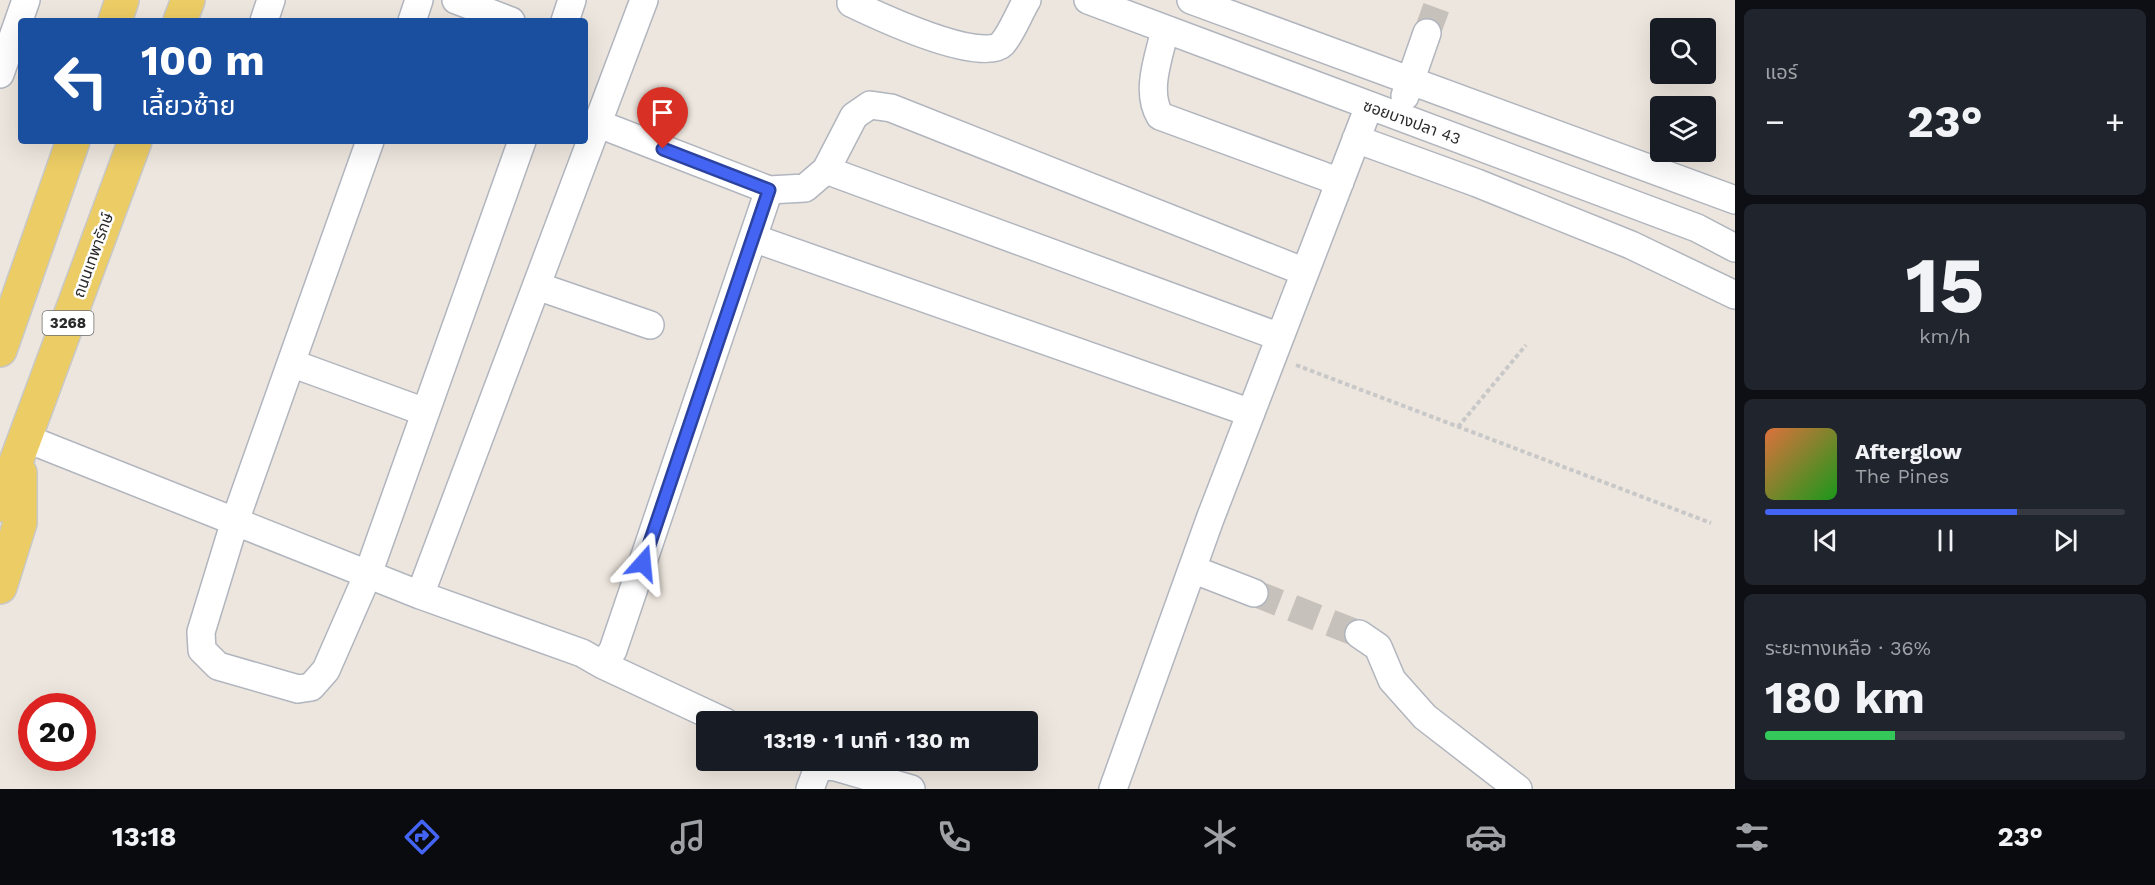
<!DOCTYPE html>
<html lang="th">
<meta charset="utf-8">
<style>
:root{--surface:#171b24;--page:#20242c;--text:#f1f3f6;--muted:#9ea1a6;--line:#363941;--accent:#4465f4}
body{margin:0;font-family:"Work Sans","Noto Sans Thai",sans-serif;background:var(--page);color:var(--text);height:100vh;display:flex;flex-direction:column;font-size:22px;white-space:nowrap}
*{box-sizing:border-box;margin:0}
p{font-size:20px;color:var(--muted)}
.icon{flex:none;width:33px;height:33px;fill:none;stroke:currentColor;stroke-width:2;stroke-linecap:round;stroke-linejoin:round}
.map{position:relative;flex:1;overflow:hidden}
.drawer{display:flex;flex-direction:column;gap:9px;padding:9px;background:#0d0f14;width:420px}
.drawer>*{flex:none}
.hud{position:absolute;left:18px;top:18px;width:570px;height:126px;border-radius:6px;box-shadow:0 6px 24px #0002;background:#1a4fa0;color:#fff;overflow:hidden}
.fabs{position:absolute;left:1650px;top:18px;display:grid;gap:12px}
.fabs a{display:grid;place-items:center;width:66px;height:66px;border-radius:6px;background:var(--surface);box-shadow:0 6px 24px #0002;font-size:30px}
.speed{position:absolute;left:18px;top:693px;display:flex;gap:12px;font-size:30px;font-weight:700;text-align:center}
.speed>*{display:grid;place-content:center;width:78px;height:78px;border-radius:50%;background:var(--surface);box-shadow:0 6px 24px #0002;line-height:1}
.speed .limit{border:9px solid #d22;background:#fff;color:#111}
.pin{position:absolute;display:grid;place-items:center;width:51px;height:51px;color:#fff;margin:-62px -26px;border-radius:50% 50% 50% 0;rotate:-45deg;box-shadow:0 0 6px #0007}
.pin .icon{rotate:45deg}
.me{position:absolute;width:66px;margin:-33px;rotate:18deg;stroke-linejoin:round;filter:drop-shadow(0 0 4px #0008)}
.turn{display:flex;align-items:center;gap:21px;height:126px;padding:0 24px;font-size:27px}
.turn .icon{width:78px;height:78px;stroke-width:2.5}
.turn b{display:block;font-size:42px;line-height:51px}
.big{font-size:45px;font-weight:700;line-height:1.1}
.drawer .tile{flex:1;display:flex;flex-direction:column;justify-content:center;gap:9px;min-width:0;padding:0 21px;border-radius:9px;background:var(--page)}
.drawer .dial{align-items:center;gap:0}
.dial b{font-size:78px;line-height:1}
.song{display:flex;align-items:center;gap:18px}
.cover{width:72px;height:72px;border-radius:9px;background:linear-gradient(135deg,hsl(20 70% 55%),hsl(120 70% 35%))}
.played{height:6px;border-radius:3px;background:linear-gradient(90deg,var(--accent) 70%,var(--line) 70%)}
.keys{display:flex;justify-content:space-around;direction:ltr}
.heat{display:flex;justify-content:space-between;align-items:center;font-size:33px;direction:ltr}
.charge{height:9px;border-radius:4px;background:linear-gradient(90deg,#34c759 36%,var(--line) 0)}
.trip{position:absolute;left:696px;top:711px;width:342px;height:60px;border-radius:6px;background:var(--surface);box-shadow:0 6px 24px #0002;font-weight:700;line-height:60px;text-align:center}
.dock{display:flex;height:96px;justify-content:space-around;align-items:center;background:#090b0e;color:var(--muted)}
.dock .icon{width:42px;height:42px}
.dock .on{color:var(--accent)}
.dock b{font-size:27px;color:var(--text)}
main{display:flex;flex:1;min-height:0}
.map>svg:first-child{display:block}
.lines{fill:none;stroke-linecap:round;stroke-linejoin:round}
.minor-tunnel{stroke:#c6c1ba;stroke-width:27;stroke-dasharray:27 14;stroke-linecap:butt}
.minor-casing{stroke:#b1b5be;stroke-width:30}
.major-casing{stroke:#c8c8c8;stroke-width:36}
.path{stroke:#c8c8c8;stroke-width:4;stroke-dasharray:4.5 3;stroke-linecap:butt}
.minor{stroke:#fff;stroke-width:27}
.major{stroke:#eccc64;stroke-width:33}
.route-casing{stroke:#2c429f;stroke-width:15}
.route{stroke:#4465f4;stroke-width:10}
.labels{text-anchor:middle;dominant-baseline:central;stroke-width:5;stroke-linejoin:round;paint-order:stroke}
.shield{fill:#fff;stroke:#6b6b6b;stroke-width:1.5}
.shield-label{font-size:15px;font-weight:bold;fill:#2b2b2b}
.street-label{font-size:16px;fill:#2b2b2b;stroke:#fff}
</style>
<main>
<div class="map">
<svg width="1735" height="789" viewBox="0 0 1735 789">
<rect width="100%" height="100%" fill="#ede6de"/>
<g class="lines">
<path class="minor-tunnel" d="M1427,33L1439,0
M1254,593L1359,634"/>
<defs>
<path id="minor" d="M456,0L511,21
M852,0L851,3C876,15 982,65 1002,44C1012,33 1019,13 1027,0
M1088,0L1697,228L1735,248
M1191,0L1735,200
M264,21L271,0
M412,21L419,0
M565,21L572,0
M1165,30C1159,57 1145,91 1160,116L1340,182
M0,74L26,0
M1405,96L1427,33
M599,124L769,190L805,188L826,170L854,116L870,105L891,108L1305,272
M1356,139L1477,183L1631,245L1735,295
M370,141L291,363L425,412
M826,170L1280,337
M753,238L1251,413
M537,286L650,325
M291,363L235,521L201,632L202,650L218,666L298,689L311,687L326,670L368,574L522,141
M25,438L420,595L644,0
M1192,569L1254,593
M420,595L582,653L603,665L613,650L769,190
M1359,634L1378,647L1392,680L1425,717L1518,789
M603,665L725,722
M810,789L819,765L836,767L911,789
M1113,789L1210,519L1369,106"/>
<path id="major" d="M115,21L122,0
M180,21L188,0
M0,350L73,141
M0,505L135,141
M0,587L20,523V473"/>
</defs>
<use href="#minor" class="minor-casing"/>
<use href="#major" class="major-casing"/>
<path class="path" d="M1296,365L1711,523
M1458,427L1526,345"/>
<use href="#minor" class="minor"/>
<use href="#major" class="major"/>
</g>
<g class="lines">
<defs>
<path id="route" d="M643,563L769,190L663,149"/>
</defs>
<use href="#route" class="route-casing"/>
<use href="#route" class="route"/>
</g>
<g class="labels">
<rect class="shield" x="42.5" y="311" width="51" height="24" rx="4.5"/>
<g class="shield-label">
<text x="68" y="323">3268</text>
</g>
<g class="street-label">
<text transform="translate(1412 122) rotate(20)">ซอยบางปลา 43</text>
<text transform="translate(93 255) rotate(-70)">ถนนเทพารักษ์</text>
</g>
</g>
</svg>
<div class="fabs">
<a><svg class="icon" aria-label="search" viewBox="0 0 24 24"><circle cx="10" cy="10" r="6"/><path d="M15 15l6 6"/></svg></a>
<a><svg class="icon" aria-label="layers" viewBox="0 0 24 24"><path d="M12 4l9 5-9 5-9-5zM3 14l9 5 9-5"/></svg></a>
</div>
<div class="speed"><div class="limit">20</div></div>
<div class="pin" style="left:663px;top:149px;background:#d93025"><svg class="icon" aria-label="arrive" viewBox="0 0 24 24"><path d="M6 21V4h12l-3 4 3 4H6"/></svg></div>
<svg class="me" style="left:643px;top:563px" viewBox="-20 -20 40 40"><path d="M0-17L14 15 0 8-14 15z" fill="#4465f4" stroke="#fff" stroke-width="4"/></svg>
<div class="trip">13:19 · 1 นาที · 130 m</div>
<div class="hud">
<div class="turn"><svg class="icon" aria-label="left" viewBox="0 0 24 24"><path d="M17 20v-9H6M10 6l-5 5 5 5"/></svg><div><b>100 m</b>เลี้ยวซ้าย</div></div>
</div>
</div>
<section class="drawer">
<div class="tile"><p>แอร์</p>
<div class="heat"><a>−</a><b class="big">23°</b><a>+</a></div>
</div>
<div class="tile dial"><b>15</b><p>km/h</p></div>
<div class="tile">
<div class="song"><i class="cover"></i><div><b>Afterglow</b><p>The Pines</p></div></div>
<div class="played"></div>
<div class="keys"><svg class="icon" aria-label="previous" viewBox="0 0 24 24"><path d="M18 5L8 12l10 7zM5 5v14"/></svg><svg class="icon" aria-label="pause" viewBox="0 0 24 24"><path d="M8 5v14M16 5v14"/></svg><svg class="icon" aria-label="next" viewBox="0 0 24 24"><path d="M6 5l10 7-10 7zM19 5v14"/></svg></div>
</div>
<div class="tile"><p>ระยะทางเหลือ · 36%</p><b class="big">180 km</b><div class="charge"></div></div>
</section>
</main>
<nav class="dock">
<b>13:18</b>
<svg class="icon on" aria-label="directions" viewBox="0 0 24 24"><path d="M12 3l9 9-9 9-9-9zM9 14v-3h6M13 9l2 2-2 2"/></svg>
<svg class="icon" aria-label="music" viewBox="0 0 24 24"><path d="M9 18V5l10-2v13"/><circle cx="6" cy="18" r="3"/><circle cx="16" cy="16" r="3"/></svg>
<svg class="icon" aria-label="phone" viewBox="0 0 24 24"><path d="M5 4h4l2 5-3 2q2 4 5 5l2-3 5 2v4C11 20 4 13 5 4z"/></svg>
<svg class="icon" aria-label="climate" viewBox="0 0 24 24"><path d="M12 3v18M4 7l16 10M4 17L20 7"/></svg>
<svg class="icon" aria-label="car" viewBox="0 0 24 24"><path d="M5 17H2v-5l4-1 3-4h7l3 4 3 1v5h-3M9 17h6M6 11h13"/><circle cx="7" cy="17" r="2"/><circle cx="17" cy="17" r="2"/></svg>
<svg class="icon" aria-label="filters" viewBox="0 0 24 24"><path d="M4 7h16M4 17h16"/><circle cx="9" cy="7" r="2"/><circle cx="15" cy="17" r="2"/></svg>
<b>23°</b>
</nav>
